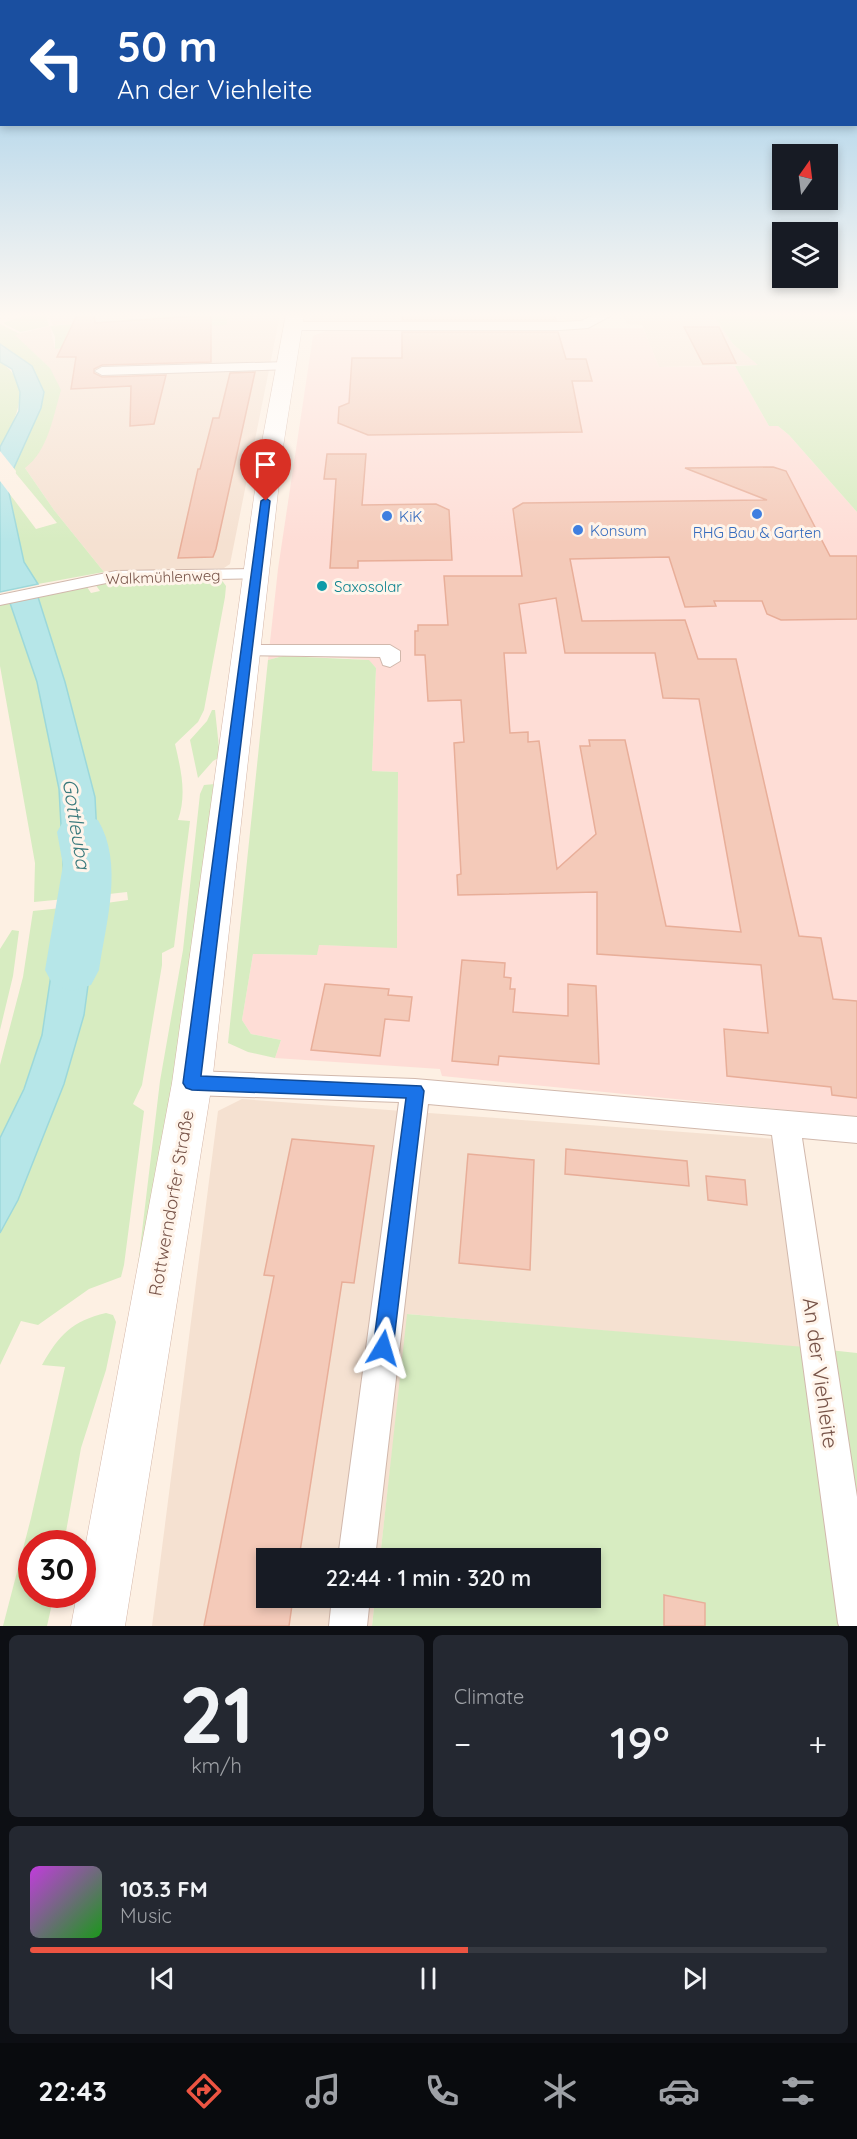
<!DOCTYPE html>
<meta charset="utf-8">
<style>
:root{--surface:#171b24;--page:#242831;--text:#f1f3f6;--muted:#9ea1a6;--line:#363941;--accent:#ed5442}
body{margin:0;font-family:Quicksand,sans-serif;background:var(--page);color:var(--text);height:100vh;display:flex;flex-direction:column;font-size:22px;white-space:nowrap}
*{box-sizing:border-box;margin:0}
p{font-size:20px;color:var(--muted)}
.icon{flex:none;width:33px;height:33px;fill:none;stroke:currentColor;stroke-width:2;stroke-linecap:round;stroke-linejoin:round}
.map{position:relative;height:1626px;overflow:hidden}
.drawer{display:flex;flex-direction:column;gap:9px;padding:9px;background:#0d0f14;flex:1}
.drawer>*{flex:none}
.banner{position:absolute;left:0px;top:0px;width:858px;height:126px;box-shadow:0 3px 9px #0003;background:#1a4fa0;color:#fff;overflow:hidden}
.needle{width:39px;rotate:14deg}
.fabs{position:absolute;left:772px;top:144px;display:grid;gap:12px}
.fabs a{display:grid;place-items:center;width:66px;height:66px;border-radius:0px;background:var(--surface);box-shadow:0 3px 9px #0003;font-size:30px}
.speed{position:absolute;left:18px;top:1530px;display:flex;gap:12px;font-size:30px;font-weight:700;text-align:center}
.speed>*{display:grid;place-content:center;width:78px;height:78px;border-radius:50%;background:var(--surface);box-shadow:0 3px 9px #0003;line-height:1}
.speed .limit{border:9px solid #d22;background:#fff;color:#111}
.pin{position:absolute;display:grid;place-items:center;width:51px;height:51px;color:#fff;margin:-62px -26px;border-radius:50% 50% 50% 0;rotate:-45deg;box-shadow:0 0 6px #0007}
.pin .icon{rotate:45deg}
.me{position:absolute;width:66px;margin:-33px;rotate:7deg;stroke-linejoin:round;filter:drop-shadow(0 0 4px #0008)}
.turn{display:flex;align-items:center;gap:21px;height:126px;padding:0 18px;font-size:27px}
.turn .icon{width:78px;height:78px;stroke-width:2.5}
.turn b{display:block;font-size:42px;line-height:51px}
.big{font-size:45px;font-weight:600;line-height:1.1}
.drawer .card{flex:1;display:flex;flex-direction:column;justify-content:center;gap:9px;min-width:0;padding:0 21px;border-radius:9px;background:var(--page)}
.drawer .dial{align-items:center;gap:0}
.dial b{font-size:78px;line-height:1}
.song{display:flex;align-items:center;gap:18px}
.cover{width:72px;height:72px;border-radius:9px;background:linear-gradient(135deg,hsl(290 70% 55%),hsl(120 70% 35%))}
.played{height:6px;border-radius:3px;background:linear-gradient(90deg,var(--accent) 55%,var(--line) 55%)}
.keys{display:flex;justify-content:space-around;direction:ltr}
.heat{display:flex;justify-content:space-between;align-items:center;font-size:33px;direction:ltr}
.drawer .tiles{flex:1;display:grid;gap:9px;grid-template-columns:1fr 1fr}
.card:last-child{grid-column:span 2}
.trip{position:absolute;left:256px;top:1548px;width:345px;height:60px;border-radius:0px;background:var(--surface);box-shadow:0 3px 9px #0003;font-weight:600;line-height:60px;text-align:center}
.dock{display:flex;height:96px;justify-content:space-around;align-items:center;background:#090b0e;color:var(--muted)}
.dock .icon{width:42px;height:42px}
.dock .active{color:var(--accent)}
.dock b{font-size:27px;color:var(--text)}
.map>svg:first-child{display:block}
.residential{fill:#f5e1d1}
.commercial{fill:#feddd6}
.green{fill:#d7ecc1}
.water{fill:#b6e6e8;stroke:#9cd8da;stroke-width:1.5}
.pier{fill:#fdf0e3}
.lines{fill:none;stroke-linecap:round;stroke-linejoin:round}
.river{fill:#b6e6e8;fill-rule:evenodd}
.building{fill:#f4cab9;stroke:#e8ae99;stroke-width:1.5;fill-rule:evenodd}
.street-casing{stroke:#d1b8ac;stroke-width:2}
.secondary-casing{stroke:#d5b7a9;stroke-width:1}
.street{fill:#fff;fill-rule:evenodd}
.secondary{fill:#fff;fill-rule:evenodd}
.route{fill:#1a73e8;stroke:#114b97;stroke-width:1.5}
.shop-dot{fill:#3f7fe0;stroke:#fff4ea;stroke-width:2}
.culture-dot{fill:#0f9aa8;stroke:#fff4ea;stroke-width:2}
.labels{text-anchor:middle;dominant-baseline:central;stroke-width:6;stroke-linejoin:round;paint-order:stroke}
.far-shop-label{font-size:15px;fill:#366cbe;stroke:#fff4ea;text-anchor:start}
.far-street-label{font-size:15px;fill:#775348;stroke:#fff4ea}
.far-culture-label{font-size:15px;fill:#0d838f;stroke:#fff4ea;text-anchor:start}
.street-label{font-size:18px;fill:#775348;stroke:#fff4ea}
.water-label{font-size:20px;font-style:italic;fill:#3a7a7d;stroke:#fff4ea}
.near-street-label{font-size:21px;fill:#775348;stroke:#fff4ea}
</style>
<div class="map">
<svg width="857" height="1626" viewBox="0 0 857 1626">
<rect width="100%" height="100%" fill="#fdf0e3"/>
<path class="residential" d="M49,315H175L53,325Z
M227,315H280L230,564L224,568L104,572L54,510L25,468L50,368L14,335L50,326L55,349L139,342L201,326L226,325Z
M311,315H600L584,321L320,322L310,320Z
M623,315H713L733,344L759,365L659,367L642,325L627,324Z
M242,1099L803,1141L829,1350L408,1314L380,1558H267V1598H375L372,1626H152L218,1111Z"/>
<path class="commercial" d="M643,328L659,367L735,366L769,426H778L789,435L857,512V1117L442,1076L440,1069L275,1058L281,1040L251,1034L242,1020L253,954L317,955L318,945L397,947L398,772L372,771L376,668L368,660L341,658L283,656L268,660L278,569L313,336L328,330Z"/>
<path class="green" d="M26,315H46L49,326L20,332L3,323Z
M175,315H227V325L201,326L139,342L55,349V337L50,326Z
M713,315H857V512L789,435L778,426H769L735,366L758,365L733,344Z
M0,324L20,334L15,335L50,368L61,390C53,417 48,451 25,468L54,510L104,572L38,584L24,562L9,493L36,529L57,523L13,470L41,408L8,351L0,344Z
M0,362C35,384 16,419 0,447Z
M221,579L226,586L225,597L204,710L198,722L175,744C181,770 187,794 178,820L190,821L174,947L162,953V965L142,1085L133,1104L144,1111L124,1265L121,1277L89,1289L38,1325L21,1321L0,1365V1233L18,1200L64,1084L84,1015L99,904L128,900L127,892L100,895L95,797L65,682L38,597L87,587L91,593L100,591L95,584Z
M10,603L37,682L59,789L65,899L34,902L35,863L0,666V605Z
M283,656L369,660L376,668L372,771L398,772L397,948L319,945L317,955L253,954L242,1020L251,1034L281,1040L275,1058L248,1052L228,1043L268,660Z
M212,710H215L220,757L213,761L198,778L190,740L207,721Z
M215,784L180,1035L143,1262L138,1265L160,1081L183,950L200,794L204,785Z
M61,908L42,1035L24,1089L0,1138V1065L23,977L33,911Z
M12,930L19,931L13,976L0,1030V949Z
M106,1313L113,1315L116,1322L106,1370L81,1448L64,1543L32,1544V1594L54,1595L47,1626H3L31,1518L65,1367L42,1365C59,1335 72,1321 106,1313Z
M407,1314L805,1347L844,1626H372L375,1598H591V1558H380Z
M829,1350L857,1353V1514Z"/>
<path class="water" d="M0,344L32,366L44,392L41,408L13,470L9,493L24,562L38,584L0,592V447L19,411L20,392L12,369L0,362Z
M38,597L65,682L95,797L100,895L65,899L59,789L37,682L10,603Z
M99,904L84,1015L64,1084L18,1200L0,1233V1138L24,1089L42,1035L61,908Z"/>
<path class="pier" d="M0,451L16,471L13,498L0,481Z"/>
<g class="lines">
<path class="river" d="M81,815L98,820C124,864 106,922 99,970L91,985L72,991L53,985L45,970L63,865L57,832L64,820Z"/>
</g>
<path class="building" d="M77,315H94L95,323L211,315V362L102,365L94,369V373L102,377L166,375L154,424L130,426L131,386L71,389L76,357H57Z
M403,315H555L556,320H402Z
M684,327H719L736,363L703,364Z
M402,332H558L566,359H586L592,381H572L582,432L368,435L338,423L339,407L349,403L352,358H402Z
M255,372L216,549L213,557L178,558L198,469H200L213,418H219L230,373Z
M327,454H366L362,505L436,504L449,510L452,560L358,561V568H330L336,479H324Z
M773,467L786,471L830,556H857V619L781,620L767,614L762,601H714L716,606L685,607L669,557L570,559L582,621L685,620L698,659H736L799,936L821,938L833,999L857,1001V1098L832,1095L831,1087L727,1076L724,1029L768,1033L761,965L597,954V892L458,895L457,875L461,874L454,743L464,742L461,700L428,701L425,655H415V631H418V625H448L444,576H522L513,509L523,503L767,500L685,468ZM556,598L565,653H655L663,698L699,699L741,932L666,926L625,740H589L590,746H580L596,834L557,869L539,741L528,742V732L510,733L504,653H526L519,604Z
M462,960L505,963L504,977L511,978L510,989H515L513,1012L568,1016V984L596,986L599,1064L499,1056L498,1065L452,1061Z
M325,984L389,989L388,995L412,997L409,1021L385,1019L380,1056L311,1050Z
M292,1139L374,1146L354,1283L342,1282L299,1558H267V1598H293L289,1626H204L274,1276L264,1275Z
M566,1149L687,1161L689,1186L565,1174Z
M468,1154L534,1160L530,1270L459,1263Z
M706,1176L745,1180L747,1205L708,1200Z
M664,1595L705,1603V1626H664Z"/>
<g class="lines">
<defs>
<path id="street" d="M594,315H612L588,328L560,330H293L287,326L293,322H560L581,321Z
M288,362L295,366L293,369L102,375L95,371L102,367Z
M257,569L263,570L266,574L263,578L116,581L0,605V595L116,571Z
M248,645H390L400,651V661L390,667L383,665L380,657L241,655L238,651L241,647Z
M192,1071L415,1079L857,1117V1143L802,1138L857,1497V1626H839L838,1623L772,1135L428,1104L375,1558H338L399,1102L192,1095L182,1091L178,1083L182,1075Z
M332,1598H370L367,1626H329Z"/>
<path id="secondary" d="M286,315H304L283,447L212,1083L125,1626H71L77,1594H82V1564L172,1083L261,447Z"/>
</defs>
<use href="#street" class="street-casing"/>
<use href="#secondary" class="secondary-casing"/>
<use href="#street" class="street"/>
<use href="#secondary" class="secondary"/>
</g>
<linearGradient id="sky" x2="0" y2="1"><stop stop-color="#94c8e8"/><stop offset="0.58" stop-color="#fef8f2"/><stop offset="1" stop-color="#fef8f2" stop-opacity="0"/></linearGradient>
<rect width="857" height="543" fill="url(#sky)"/>
<path class="route" d="M266,498L270,501L201,1076L421,1086L424,1091L393,1348L390,1355L383,1358L376,1355L373,1348L406,1098L192,1090L186,1088L183,1083L261,501Z"/>
<g class="shop-dot">
<circle cx="757" cy="514" r="6"/>
<circle cx="387" cy="516" r="6"/>
<circle cx="578" cy="530" r="6"/>
</g>
<circle class="culture-dot" cx="322" cy="586" r="6"/>
<g class="labels">
<g class="far-shop-label">
<text x="399" y="516">KiK</text>
<text x="590" y="530">Konsum</text>
<text x="757" y="532" text-anchor="middle">RHG Bau &amp; Garten</text>
</g>
<g class="far-street-label">
<text transform="translate(163 577) rotate(-2)">Walkmühlenweg</text>
</g>
<g class="far-culture-label">
<text x="334" y="586">Saxosolar</text>
</g>
<g class="street-label">
<text transform="translate(171 1203) rotate(-80)">Rottwerndorfer Straße</text>
</g>
<g class="water-label">
<text transform="translate(77 824) rotate(81)">Gottleuba</text>
</g>
<g class="near-street-label">
<text transform="translate(821 1373) rotate(82)">An der Viehleite</text>
</g>
</g>
</svg>
<div class="fabs">
<a><svg class="needle" viewBox="-14 -14 28 28"><path d="M0-13l5 13h-10z" fill="#e53935"/><path d="M0 13l5-13h-10z" fill="#9ea1a6"/></svg></a>
<a><svg class="icon" aria-label="layers" viewBox="0 0 24 24"><path d="M12 4l9 5-9 5-9-5zM3 14l9 5 9-5"/></svg></a>
</div>
<div class="speed"><div class="limit">30</div></div>
<div class="pin" style="left:266px;top:501px;background:#d93025"><svg class="icon" aria-label="arrive" viewBox="0 0 24 24"><path d="M6 21V4h12l-3 4 3 4H6"/></svg></div>
<svg class="me" style="left:383px;top:1348px" viewBox="-20 -20 40 40"><path d="M0-17L14 15 0 8-14 15z" fill="#1a73e8" stroke="#fff" stroke-width="4"/></svg>
<div class="trip">22:44 · 1 min · 320 m</div>
<div class="banner">
<div class="turn"><svg class="icon" aria-label="left" viewBox="0 0 24 24"><path d="M17 20v-9H6M10 6l-5 5 5 5"/></svg><div><b>50 m</b>An der Viehleite</div></div>
</div>
</div>
<section class="drawer">
<div class="tiles">
<div class="card dial"><b>21</b><p>km/h</p></div>
<div class="card"><p>Climate</p>
<div class="heat"><a>−</a><b class="big">19°</b><a>+</a></div>
</div>
<div class="card">
<div class="song"><i class="cover"></i><div><b>103.3 FM</b><p>Music</p></div></div>
<div class="played"></div>
<div class="keys"><svg class="icon" aria-label="previous" viewBox="0 0 24 24"><path d="M18 5L8 12l10 7zM5 5v14"/></svg><svg class="icon" aria-label="pause" viewBox="0 0 24 24"><path d="M8 5v14M16 5v14"/></svg><svg class="icon" aria-label="next" viewBox="0 0 24 24"><path d="M6 5l10 7-10 7zM19 5v14"/></svg></div>
</div>
</div>
</section>
<nav class="dock">
<b>22:43</b>
<svg class="icon active" aria-label="directions" viewBox="0 0 24 24"><path d="M12 3l9 9-9 9-9-9zM9 14v-3h6M13 9l2 2-2 2"/></svg>
<svg class="icon" aria-label="music" viewBox="0 0 24 24"><path d="M9 18V5l10-2v13"/><circle cx="6" cy="18" r="3"/><circle cx="16" cy="16" r="3"/></svg>
<svg class="icon" aria-label="phone" viewBox="0 0 24 24"><path d="M5 4h4l2 5-3 2q2 4 5 5l2-3 5 2v4C11 20 4 13 5 4z"/></svg>
<svg class="icon" aria-label="climate" viewBox="0 0 24 24"><path d="M12 3v18M4 7l16 10M4 17L20 7"/></svg>
<svg class="icon" aria-label="car" viewBox="0 0 24 24"><path d="M5 17H2v-5l4-1 3-4h7l3 4 3 1v5h-3M9 17h6M6 11h13"/><circle cx="7" cy="17" r="2"/><circle cx="17" cy="17" r="2"/></svg>
<svg class="icon" aria-label="filters" viewBox="0 0 24 24"><path d="M4 7h16M4 17h16"/><circle cx="9" cy="7" r="2"/><circle cx="15" cy="17" r="2"/></svg>
</nav>
